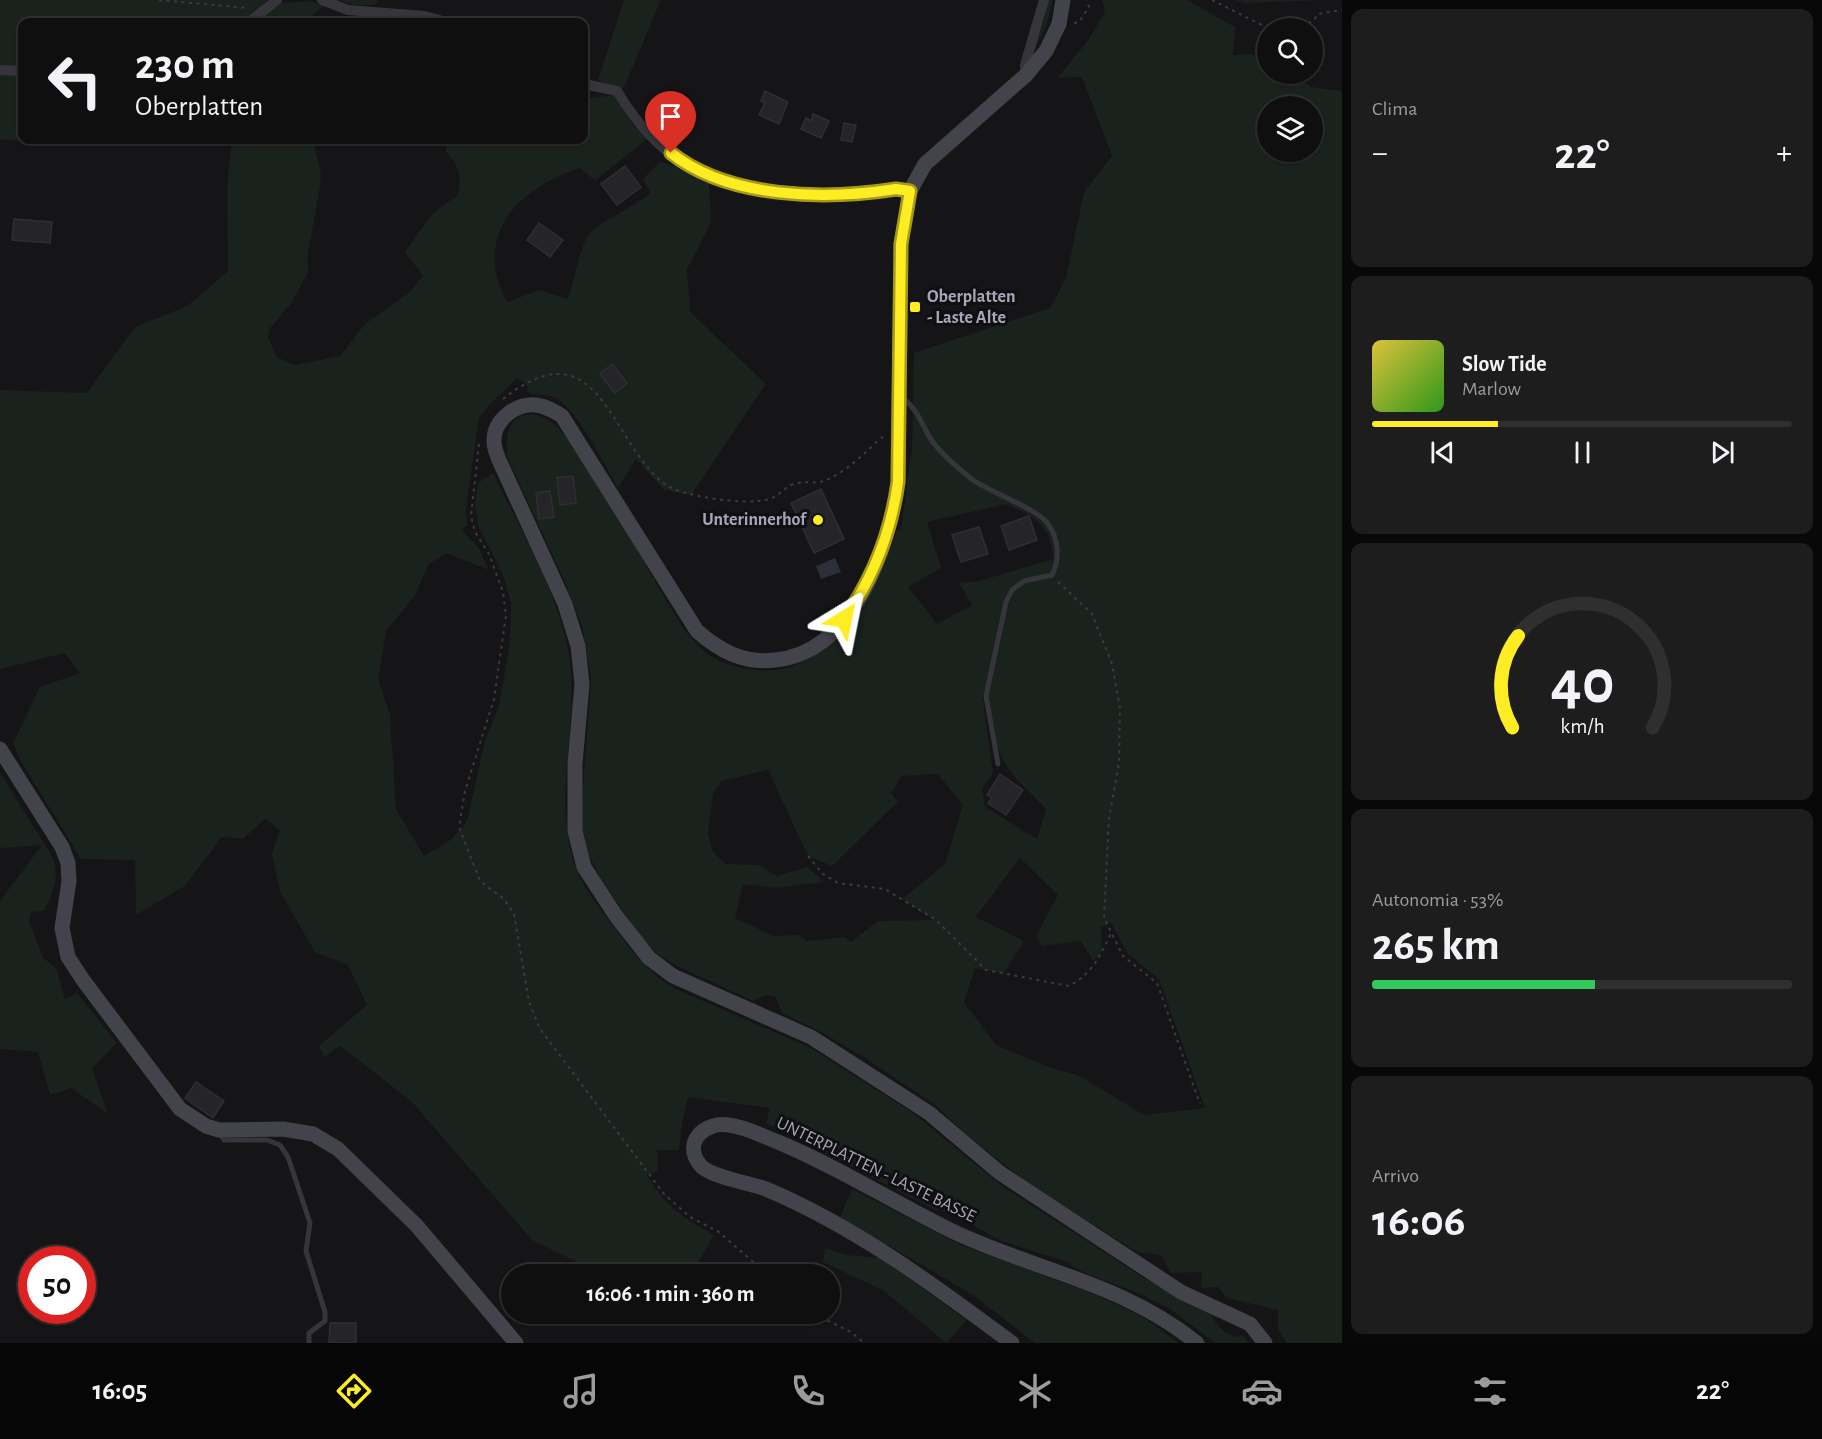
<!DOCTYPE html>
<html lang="it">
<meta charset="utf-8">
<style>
:root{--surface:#100f10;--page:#1e1d1e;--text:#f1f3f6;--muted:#9c9c9f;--line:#302f30;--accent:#ffed24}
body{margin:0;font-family:"Alegreya Sans",sans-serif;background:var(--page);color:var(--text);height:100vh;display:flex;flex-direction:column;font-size:22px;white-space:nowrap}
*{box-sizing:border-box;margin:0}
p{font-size:20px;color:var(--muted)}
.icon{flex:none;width:33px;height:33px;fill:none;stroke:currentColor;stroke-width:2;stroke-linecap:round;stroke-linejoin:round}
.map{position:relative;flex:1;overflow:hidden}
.panel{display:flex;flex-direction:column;gap:9px;padding:9px;background:#090809;width:480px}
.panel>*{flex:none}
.banner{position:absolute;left:18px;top:18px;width:570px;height:126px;border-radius:12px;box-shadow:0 2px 4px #0004,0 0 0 2px var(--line);background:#100f10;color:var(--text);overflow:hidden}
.controls{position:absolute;left:1257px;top:18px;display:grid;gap:12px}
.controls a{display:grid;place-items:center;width:66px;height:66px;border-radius:50%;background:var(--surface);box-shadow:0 2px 4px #0004,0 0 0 2px var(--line);font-size:30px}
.speed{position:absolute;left:18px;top:1246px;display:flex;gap:12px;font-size:30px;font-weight:700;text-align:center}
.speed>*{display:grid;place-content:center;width:78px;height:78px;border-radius:50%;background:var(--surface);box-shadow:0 2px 4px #0004,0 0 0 2px var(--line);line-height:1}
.speed .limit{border:9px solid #d22;background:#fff;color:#111}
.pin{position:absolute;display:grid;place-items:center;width:51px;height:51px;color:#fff;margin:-62px -26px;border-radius:50% 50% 50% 0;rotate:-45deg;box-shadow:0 0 6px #0007}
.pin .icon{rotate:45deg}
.me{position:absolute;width:66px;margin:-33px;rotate:35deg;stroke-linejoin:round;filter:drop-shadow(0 0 4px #0008)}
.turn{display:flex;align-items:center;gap:21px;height:126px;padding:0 18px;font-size:27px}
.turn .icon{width:78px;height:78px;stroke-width:2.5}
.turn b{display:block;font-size:42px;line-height:51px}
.big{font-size:45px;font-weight:700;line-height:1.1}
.panel .tile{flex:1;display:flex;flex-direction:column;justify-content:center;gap:9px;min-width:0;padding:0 21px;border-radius:12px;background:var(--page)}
.panel .dial{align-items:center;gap:0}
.dial svg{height:156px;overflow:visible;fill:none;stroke:var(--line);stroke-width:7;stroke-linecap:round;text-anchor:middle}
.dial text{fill:var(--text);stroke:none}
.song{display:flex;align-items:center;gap:18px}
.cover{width:72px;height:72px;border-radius:9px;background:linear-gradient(135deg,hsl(50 70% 55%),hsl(110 70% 35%))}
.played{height:6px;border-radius:3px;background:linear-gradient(90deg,var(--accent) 30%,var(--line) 30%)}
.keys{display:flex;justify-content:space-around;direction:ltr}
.heat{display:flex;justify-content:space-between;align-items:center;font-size:33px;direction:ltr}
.charge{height:9px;border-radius:4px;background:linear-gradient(90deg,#34c759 53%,var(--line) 0)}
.trip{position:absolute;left:501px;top:1264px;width:339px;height:60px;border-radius:30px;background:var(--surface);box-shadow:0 2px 4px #0004,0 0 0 2px var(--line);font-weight:700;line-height:60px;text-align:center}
.dock{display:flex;height:96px;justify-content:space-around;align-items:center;background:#060606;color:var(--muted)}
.dock .icon{width:42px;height:42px}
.dock .selected{color:var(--accent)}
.dock b{font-size:27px;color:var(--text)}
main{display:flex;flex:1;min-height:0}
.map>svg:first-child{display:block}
.green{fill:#1a221d;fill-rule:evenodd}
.water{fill:#2a2f3b}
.building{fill:#252428;stroke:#2f2e33;stroke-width:1.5}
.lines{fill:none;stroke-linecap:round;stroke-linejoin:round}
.path{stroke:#3b3b43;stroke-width:2;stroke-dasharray:3 4.5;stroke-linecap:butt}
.service{stroke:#36353c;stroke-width:5}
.minor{stroke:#36353c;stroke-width:10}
.secondary{stroke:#43434c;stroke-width:15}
.route-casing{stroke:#a69a17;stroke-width:15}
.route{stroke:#ffed24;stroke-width:10}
.poi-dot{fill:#ffed24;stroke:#100f11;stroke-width:2}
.labels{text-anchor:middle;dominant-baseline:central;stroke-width:6;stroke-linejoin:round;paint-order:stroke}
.poi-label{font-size:18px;font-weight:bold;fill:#a5a6b8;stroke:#100f11;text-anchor:start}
.street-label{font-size:18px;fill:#a5a6b8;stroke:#100f11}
</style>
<main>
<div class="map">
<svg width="1342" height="1343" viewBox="0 0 1342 1343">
<rect width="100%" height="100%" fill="#151416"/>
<path class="green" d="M0,0H268L245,22H22V67L0,66Z
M339,0H378L376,5H353Z
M624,0H661L622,92L598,80Z
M1049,0H1053L1046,26L1032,54L1043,25Z
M1102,0H1187L1235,27L1233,55L1267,53L1268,74H1294L1311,87L1342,91V1343H1287L1278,1330V1310L1227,1298L1218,1287L1201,1288L1202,1272L1171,1273L1162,1256L1137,1252L1033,1187L968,1136L934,1104L865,1058L821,1032L782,1013L775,996L767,995L753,1001L677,966L656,953L639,935L601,879L589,855L582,830V801L591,681L583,629L565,582L508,459C504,439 507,411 535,415C553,418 561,432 573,445C607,487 632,541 659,588C672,610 684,634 704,651C724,669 769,676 794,666C851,643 878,585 897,530L901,529L912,448L914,353L1050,308L1066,278L1084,192L1112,156L1082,77L1057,78L1087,42L1105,12ZM1268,106H1312V152H1268ZM1006,504C1036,518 1051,524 1053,559L979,581L959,583L972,605L937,624L908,587L941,568L927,522ZM982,695C995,716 992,723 997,745C1004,771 1028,790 1046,809L1037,839L985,807L982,789L993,773ZM768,770L808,856L832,866L898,802L891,793L902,776L938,774L963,805L945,864L902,899L934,920L878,921L851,942L844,937L807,941L799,935L774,936L735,918L743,884L775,888L824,882L808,867L777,876L759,865L726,864L712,851L708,833L713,793L722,781ZM1020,858L1058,895L1036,936L1042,946L1081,941L1093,961L1102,951L1101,927L1111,923L1128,954L1159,979L1205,1108L1144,1115L1080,1076L1049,1067L996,1045L964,1002L975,968L1004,973L1024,941L976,917Z
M1234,0H1328L1246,3Z
M310,1L325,6L303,22H256L281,3Z
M0,75H22V140H57L27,142L0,139Z
M614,95L630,121L647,139L595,181L580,168C517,189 472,235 507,302L539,290L568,299C574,281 579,251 588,235C595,224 637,205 651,193L643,179L661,161L709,181L711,223L687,269L690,312L766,384L691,495L664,490L636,459L618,488C603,463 581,415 557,399C548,393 535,396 526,391L528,386L517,378L489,405L479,418L466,508L467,525L462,530L479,548L489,570L446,553L429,564L415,595L386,631L378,679L390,715L396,809L424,856L452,839L467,821L485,741L499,706L510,642L511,603L503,575L479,528L475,507L478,483L493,473C520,529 555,586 568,648C582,720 550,798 576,868C584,890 599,907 613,926C632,951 648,973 676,989L811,1048L913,1113L1002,1186L1141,1276L1210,1313C1217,1326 1227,1339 1243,1336L1249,1343H1215L1170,1309L1140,1294L1076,1269L1068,1262L1001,1241L954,1214L933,1209L766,1123L770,1108L688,1097L682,1123L679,1150H657L658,1171L647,1175C665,1206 683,1218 714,1235L692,1273L649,1266L593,1270L532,1240L411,1101L340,1046L324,1057L319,1046L367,1005L348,965L315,952L280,892L272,854L280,830L265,819L243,839L222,837L185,886L136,915L135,860L81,859L19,758L13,743L40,687L80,673L65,653L0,669V390L87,393L135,327L187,306L228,271L227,188L232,140H313L321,174L320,186L307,260L309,271L290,305L270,328L268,337L277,357L295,365L340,356L365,324L410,292L423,276L405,252L432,214L458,195C462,174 459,167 446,151L447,140H584V99Z
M0,772L53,858C60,878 53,893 44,911L31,912L29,921L43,958L56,968L65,999L77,993L117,1043L92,1068L108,1114L71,1088L50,1095L38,1052L0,1049V901L42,845L0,848Z
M852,1189L961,1245L1094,1294L1143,1317L1179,1343H1035L973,1295L840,1217Z
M825,1248L847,1255L880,1258L967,1320L946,1343L884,1291L823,1262Z"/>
<path class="water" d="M835,558L841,572L821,579L816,566Z"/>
<path class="building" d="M765,91L788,102L779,124L759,115L765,103L761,101Z
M813,114L829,121L821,138L801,129L806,118L811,121Z
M844,123L856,125L852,142L841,140Z
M625,166L641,187L617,205L601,184Z
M14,219L52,222L50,243L12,240Z
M539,223L563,240L550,257L527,240Z
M612,364L627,383L615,393L600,374Z
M573,476L576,503L560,505L557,478Z
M821,489L844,539L814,553L791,503Z
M550,491L554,517L539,519L536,493Z
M1029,516L1037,540L1009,550L1001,526Z
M979,527L988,554L961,562L952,535Z
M1000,774L1023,790L1006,815L988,803L992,798L987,795Z
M196,1082L224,1101L213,1118L185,1098Z
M330,1323H356V1343H329Z"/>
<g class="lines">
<path class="path" d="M159,0L248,8
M1212,0L1266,27C1277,18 1291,23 1303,26L1313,21L1318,14L1342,10
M1074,23L1079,22L1089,7L1087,0
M503,399C598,324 608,437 663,483C681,497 748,506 769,499C780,496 786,485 797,483C816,480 815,487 836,475C853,466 869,448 885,435
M479,444L471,516L475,532L489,554L503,592L506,615L494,699L465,791L459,827L480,881L504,899L514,914L529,1002L540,1029L664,1194L690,1217L719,1232L768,1275
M1058,582L1092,614L1112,664L1120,708L1119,763L1109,818L1104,918L1123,956L1157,983L1200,1104
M808,856L823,874L838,883L885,889L936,920L986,970L1069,986C1092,974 1101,955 1111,933
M814,1314L851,1332L864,1343"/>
<path class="service" d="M902,397C917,409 921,422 930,438C940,453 959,469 973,480C990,492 1038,509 1048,524C1059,539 1060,560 1052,575L1024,581L1012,590L1006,602L986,696L998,764
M219,1131L224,1140H267L280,1145L288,1157L310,1223L306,1251L325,1312V1321L309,1333V1343"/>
<path class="minor" d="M322,0L348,10L425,16L446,22
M249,22L277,0
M0,70L22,71
M1026,75L1025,65L1044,0
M584,84L617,91C634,119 656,147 685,164C746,199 829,200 896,189L910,191"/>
<path class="secondary" d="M1063,0L1059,24L1046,51L1026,75L925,164L910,191L901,244L898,482C889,548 853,653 775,660C744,664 720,651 697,631L562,416C554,411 546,406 536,405C516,403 493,420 494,442C494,447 497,455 499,460L565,604L578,646L582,684L575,764V831L584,867L616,916L649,958L673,976L811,1037L929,1113L1000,1173L1181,1292L1250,1324L1265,1343
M0,749L62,847L68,863L69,881L62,928L68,957L83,980L180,1109L206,1126L219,1130L283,1129L313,1134L338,1149L417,1226L516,1343
M1012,1343C934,1285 856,1227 766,1189C750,1183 710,1177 700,1165C682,1142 705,1121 729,1125C746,1127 762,1136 778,1142C838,1167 893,1202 952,1231C1036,1271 1121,1282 1197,1343"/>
</g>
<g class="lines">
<defs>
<path id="route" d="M671,153C729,199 826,200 896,189L910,191L901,244L898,482C891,533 874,577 844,619"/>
</defs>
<use href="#route" class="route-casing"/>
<use href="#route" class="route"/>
</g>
<g class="poi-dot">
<rect x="909" y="301" width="12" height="12" rx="3"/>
<circle cx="818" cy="520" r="6"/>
</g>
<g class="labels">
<g class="poi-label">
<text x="927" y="297">Oberplatten<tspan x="927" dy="21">- Laste Alte</tspan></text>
<text x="806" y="520" text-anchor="end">Unterinnerhof</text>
</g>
<g class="street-label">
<text transform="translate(876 1170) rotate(26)">UNTERPLATTEN - LASTE BASSE</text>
</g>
</g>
</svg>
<div class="controls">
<a><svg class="icon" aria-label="search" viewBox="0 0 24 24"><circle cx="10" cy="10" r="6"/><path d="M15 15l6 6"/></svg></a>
<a><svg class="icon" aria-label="layers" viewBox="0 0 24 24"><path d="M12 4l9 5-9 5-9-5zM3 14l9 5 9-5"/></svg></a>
</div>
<div class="speed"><div class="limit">50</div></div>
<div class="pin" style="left:671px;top:153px;background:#d93025"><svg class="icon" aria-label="arrive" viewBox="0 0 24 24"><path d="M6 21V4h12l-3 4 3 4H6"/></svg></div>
<svg class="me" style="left:844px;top:619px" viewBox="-20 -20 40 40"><path d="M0-17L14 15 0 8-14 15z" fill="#ffed24" stroke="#fff" stroke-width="4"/></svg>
<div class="trip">16:06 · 1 min · 360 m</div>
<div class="banner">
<div class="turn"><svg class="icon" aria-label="left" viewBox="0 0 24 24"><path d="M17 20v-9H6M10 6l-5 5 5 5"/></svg><div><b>230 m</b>Oberplatten</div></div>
</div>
</div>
<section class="panel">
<div class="tile"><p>Clima</p>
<div class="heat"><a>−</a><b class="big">22°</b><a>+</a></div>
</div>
<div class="tile">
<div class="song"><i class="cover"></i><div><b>Slow Tide</b><p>Marlow</p></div></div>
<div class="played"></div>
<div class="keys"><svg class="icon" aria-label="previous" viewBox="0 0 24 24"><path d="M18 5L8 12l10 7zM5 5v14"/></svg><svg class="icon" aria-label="pause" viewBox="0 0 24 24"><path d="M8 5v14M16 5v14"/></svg><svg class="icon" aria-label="next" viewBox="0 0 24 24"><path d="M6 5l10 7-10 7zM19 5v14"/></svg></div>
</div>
<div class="tile dial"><svg viewBox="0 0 100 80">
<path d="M14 69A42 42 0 1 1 86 69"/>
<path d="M14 69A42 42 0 0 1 17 22" stroke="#ffed24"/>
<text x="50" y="56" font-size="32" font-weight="700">40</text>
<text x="50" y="72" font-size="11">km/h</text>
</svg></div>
<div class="tile"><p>Autonomia · 53%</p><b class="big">265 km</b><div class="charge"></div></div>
<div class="tile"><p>Arrivo</p><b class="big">16:06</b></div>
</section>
</main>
<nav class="dock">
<b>16:05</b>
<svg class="icon selected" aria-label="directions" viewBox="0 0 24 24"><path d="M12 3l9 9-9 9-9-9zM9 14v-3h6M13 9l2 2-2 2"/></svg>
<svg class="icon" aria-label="music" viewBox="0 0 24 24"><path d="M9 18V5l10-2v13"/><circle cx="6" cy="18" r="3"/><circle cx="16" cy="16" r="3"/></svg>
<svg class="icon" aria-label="phone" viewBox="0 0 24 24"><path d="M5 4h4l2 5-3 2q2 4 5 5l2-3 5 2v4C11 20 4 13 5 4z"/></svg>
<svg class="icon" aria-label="climate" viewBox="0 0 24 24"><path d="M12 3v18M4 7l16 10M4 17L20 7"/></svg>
<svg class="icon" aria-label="car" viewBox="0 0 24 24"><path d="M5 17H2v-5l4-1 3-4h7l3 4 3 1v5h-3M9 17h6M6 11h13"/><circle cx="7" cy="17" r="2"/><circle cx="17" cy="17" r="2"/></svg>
<svg class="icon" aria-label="filters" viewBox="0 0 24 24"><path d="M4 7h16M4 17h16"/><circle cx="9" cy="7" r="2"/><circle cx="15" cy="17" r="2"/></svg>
<b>22°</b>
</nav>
